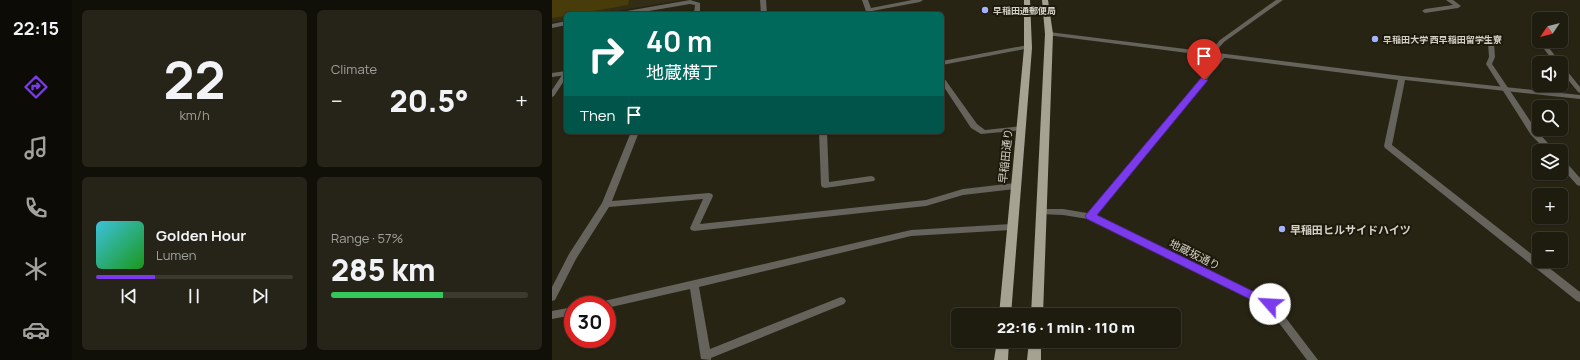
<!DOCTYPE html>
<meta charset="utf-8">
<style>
:root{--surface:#1e1b0f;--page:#262418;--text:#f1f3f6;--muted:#a1a19e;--line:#3c392f;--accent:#7c3aed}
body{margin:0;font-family:Manrope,"Noto Sans JP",sans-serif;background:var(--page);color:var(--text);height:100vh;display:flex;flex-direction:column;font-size:15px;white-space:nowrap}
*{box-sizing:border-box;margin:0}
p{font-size:13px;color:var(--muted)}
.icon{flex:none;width:22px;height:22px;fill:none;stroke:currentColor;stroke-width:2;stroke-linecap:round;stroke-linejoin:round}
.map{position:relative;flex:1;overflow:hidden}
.sheet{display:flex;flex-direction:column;gap:10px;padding:10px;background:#100f08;width:480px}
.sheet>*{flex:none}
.hud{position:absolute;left:12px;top:12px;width:380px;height:122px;border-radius:6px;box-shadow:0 1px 3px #0004,0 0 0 1px var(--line);background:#00695c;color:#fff;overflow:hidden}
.needle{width:26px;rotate:235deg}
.tools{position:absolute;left:980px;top:12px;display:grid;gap:8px}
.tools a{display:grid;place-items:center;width:36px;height:36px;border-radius:6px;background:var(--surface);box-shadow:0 1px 3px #0004,0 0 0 1px var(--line);font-size:20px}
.speed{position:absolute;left:12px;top:296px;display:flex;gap:8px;font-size:20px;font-weight:700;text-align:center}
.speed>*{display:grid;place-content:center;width:52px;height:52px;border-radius:50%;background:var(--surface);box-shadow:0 1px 3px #0004,0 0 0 1px var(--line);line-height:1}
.speed .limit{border:6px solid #d22;background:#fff;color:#111}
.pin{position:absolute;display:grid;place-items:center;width:34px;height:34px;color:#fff;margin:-41px -17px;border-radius:50% 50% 50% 0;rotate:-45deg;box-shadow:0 0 4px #0007}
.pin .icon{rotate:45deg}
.me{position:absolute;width:44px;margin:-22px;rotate:296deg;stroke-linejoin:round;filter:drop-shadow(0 0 3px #0008)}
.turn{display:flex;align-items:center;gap:14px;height:84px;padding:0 16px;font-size:18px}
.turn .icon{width:52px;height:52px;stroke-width:2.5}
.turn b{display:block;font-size:28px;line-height:34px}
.then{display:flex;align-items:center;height:38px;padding:0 16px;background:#0003;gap:8px;font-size:15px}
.big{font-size:30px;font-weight:800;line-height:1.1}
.sheet .tile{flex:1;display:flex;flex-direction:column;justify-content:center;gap:6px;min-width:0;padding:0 14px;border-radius:6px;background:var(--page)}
.sheet .dial{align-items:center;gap:0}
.dial b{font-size:52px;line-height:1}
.song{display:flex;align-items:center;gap:12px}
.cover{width:48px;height:48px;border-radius:6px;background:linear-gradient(135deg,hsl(190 70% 55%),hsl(120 70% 35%))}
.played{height:4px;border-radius:2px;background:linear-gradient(90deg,var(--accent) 30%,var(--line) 30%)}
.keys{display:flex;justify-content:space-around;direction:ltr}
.heat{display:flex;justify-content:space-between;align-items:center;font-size:22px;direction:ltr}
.charge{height:6px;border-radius:3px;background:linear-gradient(90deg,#34c759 57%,var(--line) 0)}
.sheet .tiles{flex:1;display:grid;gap:10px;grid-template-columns:repeat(2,1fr)}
.trip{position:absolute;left:399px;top:308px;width:230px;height:40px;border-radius:6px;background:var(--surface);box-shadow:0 1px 3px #0004,0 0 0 1px var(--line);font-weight:800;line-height:40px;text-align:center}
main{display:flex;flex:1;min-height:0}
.tabs{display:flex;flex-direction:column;width:72px;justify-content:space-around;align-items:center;background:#0c0b06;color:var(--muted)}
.tabs .icon{width:28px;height:28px}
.tabs .on{color:var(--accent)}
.tabs b{font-size:18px;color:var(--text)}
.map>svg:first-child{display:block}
.built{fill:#332d16}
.green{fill:#483c0b}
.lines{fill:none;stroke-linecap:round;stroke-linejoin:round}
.service{fill:#65635b;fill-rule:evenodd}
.minor{fill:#65635b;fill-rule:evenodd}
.primary{fill:#a6a291;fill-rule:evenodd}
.route{fill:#7c3aed;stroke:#51269a}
.poi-dot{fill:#a3b2fd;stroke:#1e1a0b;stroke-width:1.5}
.labels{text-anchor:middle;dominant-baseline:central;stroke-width:4;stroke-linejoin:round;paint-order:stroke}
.far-poi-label{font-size:9px;font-weight:bold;fill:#d4d2c8;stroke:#1e1a0b;text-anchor:start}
.street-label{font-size:11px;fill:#d4d2c8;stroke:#1e1a0b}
.poi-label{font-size:11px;font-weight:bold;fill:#d4d2c8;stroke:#1e1a0b;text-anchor:start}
</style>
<main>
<nav class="tabs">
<b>22:15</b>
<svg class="icon on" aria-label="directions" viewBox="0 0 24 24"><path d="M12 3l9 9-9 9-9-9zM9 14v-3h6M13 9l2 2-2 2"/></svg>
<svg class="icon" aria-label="music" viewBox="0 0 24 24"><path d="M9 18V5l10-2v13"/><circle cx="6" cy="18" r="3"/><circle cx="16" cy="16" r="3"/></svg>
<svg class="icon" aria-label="phone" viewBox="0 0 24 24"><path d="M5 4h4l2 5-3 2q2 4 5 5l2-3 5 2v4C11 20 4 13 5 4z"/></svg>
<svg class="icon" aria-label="climate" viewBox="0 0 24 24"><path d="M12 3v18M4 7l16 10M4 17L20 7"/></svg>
<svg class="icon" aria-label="car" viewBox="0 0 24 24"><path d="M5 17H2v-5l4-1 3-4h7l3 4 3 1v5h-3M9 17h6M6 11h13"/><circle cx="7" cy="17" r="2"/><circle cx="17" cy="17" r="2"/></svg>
</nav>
<section class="sheet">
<div class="tiles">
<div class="tile dial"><b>22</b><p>km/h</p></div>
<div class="tile"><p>Climate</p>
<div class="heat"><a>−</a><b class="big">20.5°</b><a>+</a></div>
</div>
<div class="tile">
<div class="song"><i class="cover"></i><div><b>Golden Hour</b><p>Lumen</p></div></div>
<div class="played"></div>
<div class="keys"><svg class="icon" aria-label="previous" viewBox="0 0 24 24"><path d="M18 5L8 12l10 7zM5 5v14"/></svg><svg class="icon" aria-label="pause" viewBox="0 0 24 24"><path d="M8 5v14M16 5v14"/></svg><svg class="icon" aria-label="next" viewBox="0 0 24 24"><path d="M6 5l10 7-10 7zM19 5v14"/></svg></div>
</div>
<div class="tile"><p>Range · 57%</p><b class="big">285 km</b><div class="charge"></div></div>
</div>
</section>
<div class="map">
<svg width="1028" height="360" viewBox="0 0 1028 360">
<rect width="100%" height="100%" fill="#282414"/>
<path class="built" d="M0,0H130L47,14H14V20L0,22Z"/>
<path class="green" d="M0,0H77L76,5L25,14H14V16L0,18Z"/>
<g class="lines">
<path class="service" d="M138,0L148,3V14H142L143,5L138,4L79,14H66L69,12Z
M208,0H214L215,14H209Z
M724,0H731L672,42L660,56H656V54L668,40Z
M894,0H901L909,6L906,8L873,13L870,11L873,9L901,5Z
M14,21V25L0,28V24Z
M939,41L942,43L943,57L940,64L985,131L1003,151H995L979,135L934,64L937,57L936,43Z
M995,47L997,48L1008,62L1009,63H1003L992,49Z
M671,54L673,55V57L541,218H535L534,216L535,214L669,55Z
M1009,65L1011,66L1028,87V93L1026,92L1009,71Z
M14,71V78L2,96L0,97V90L12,72Z
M390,77L392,78L425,124L433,130L470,126L474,128L470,130L429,134L419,128L390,84Z
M79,132H87L60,201L157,193L160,194L161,196L148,224L374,200L411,189L463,183L467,186L463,189L411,195L374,206L142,231L139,230L138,228L151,199L57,207L24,259L3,300L0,301V287L17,254L50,203Z
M267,132H275L277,182L319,176L322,177L323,179L322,181L273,188L270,187L269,185Z
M1009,159L1012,160L1028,178V186L1025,185L1009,167Z
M459,224L462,225L463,227L462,229L459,230L359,236L147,287L158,349L289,297L292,298L294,301L292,304L159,358V360L149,359L138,289L55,308V305H47L49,302L52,301L359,230Z
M21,307V315L0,319V311Z"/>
<path class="minor" d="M310,0H316L319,8L360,0H371L368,2L320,11L321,14H315Z
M497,32L850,76L1028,95V99L853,80L840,145L1028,292V302L1025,301L833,148L832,146L846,80L495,35V33Z
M476,45L479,47L478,48L390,65V61Z
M14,71V75L0,77V73Z
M490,209H511L541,214L721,301L766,360H755L715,307L536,219L511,215L487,214L486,212L487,210Z"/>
<path class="primary" d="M472,0H478L480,48L459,315H447L472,48Z
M490,0H496L501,34L491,315H479L493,34Z
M445,341H457L456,360H442Z
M477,341H489V360H475Z"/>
</g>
<path class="route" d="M649,78L656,80L545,215L721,301L723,304L721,308L718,309L535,219L533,216Z"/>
<g class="poi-dot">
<circle cx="433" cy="10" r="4"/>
<circle cx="823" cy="39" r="4"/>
<circle cx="730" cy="229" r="4"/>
</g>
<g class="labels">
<g class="far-poi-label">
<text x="441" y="10">早稲田通郵便局</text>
<text x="831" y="39">早稲田大学 西早稲田留学生寮</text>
</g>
<g class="street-label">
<text transform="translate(453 156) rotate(-84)">早稲田通り</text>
<text transform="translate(643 254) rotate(26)">地蔵坂通り</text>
</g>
<g class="poi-label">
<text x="738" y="229">早稲田ヒルサイドハイツ</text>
</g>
</g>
</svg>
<div class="tools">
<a><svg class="needle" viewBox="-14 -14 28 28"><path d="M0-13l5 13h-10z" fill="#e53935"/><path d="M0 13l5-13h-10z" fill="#a1a19e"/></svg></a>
<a><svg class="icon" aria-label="sound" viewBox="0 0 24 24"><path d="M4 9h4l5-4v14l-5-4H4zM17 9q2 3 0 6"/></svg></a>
<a><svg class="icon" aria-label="search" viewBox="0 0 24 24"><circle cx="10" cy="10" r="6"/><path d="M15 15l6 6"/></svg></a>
<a><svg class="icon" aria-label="layers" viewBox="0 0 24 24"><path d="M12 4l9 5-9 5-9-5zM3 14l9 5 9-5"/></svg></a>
<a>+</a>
<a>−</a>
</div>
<div class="speed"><div class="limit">30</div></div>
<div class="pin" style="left:652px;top:80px;background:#d93025"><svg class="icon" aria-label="arrive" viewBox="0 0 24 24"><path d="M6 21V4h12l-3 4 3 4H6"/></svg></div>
<svg class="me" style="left:718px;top:304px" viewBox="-20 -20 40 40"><circle r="19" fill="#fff"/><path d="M0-13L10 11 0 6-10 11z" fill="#7c3aed"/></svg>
<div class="trip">22:16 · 1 min · 110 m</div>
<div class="hud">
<div class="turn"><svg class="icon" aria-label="right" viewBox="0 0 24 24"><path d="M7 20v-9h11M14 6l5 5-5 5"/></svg><div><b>40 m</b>地蔵横丁</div></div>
<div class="then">Then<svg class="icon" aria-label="arrive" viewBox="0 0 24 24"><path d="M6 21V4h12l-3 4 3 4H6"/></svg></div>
</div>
</div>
</main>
